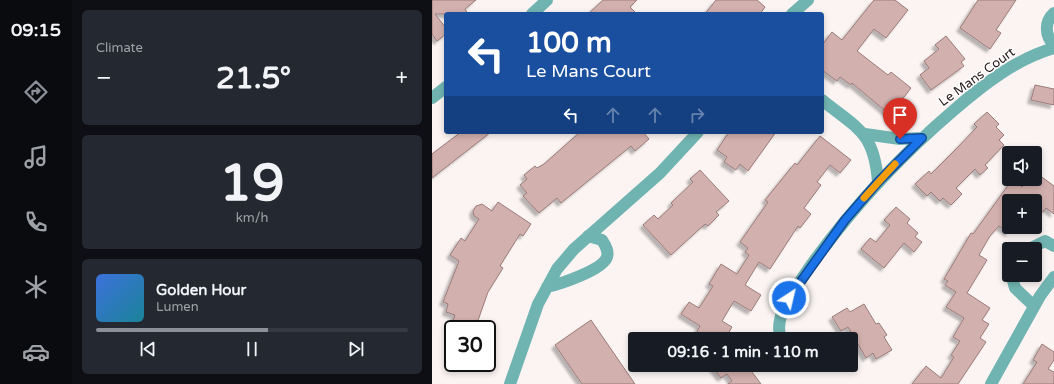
<!DOCTYPE html>
<meta charset="utf-8">
<style>
:root{--surface:#171b24;--page:#242831;--text:#f1f3f6;--muted:#9ea1a6;--line:#363941;--accent:#8c9099}
body{margin:0;font-family:"Varela Round",sans-serif;background:var(--page);color:var(--text);height:100vh;display:flex;flex-direction:column;font-size:15px;white-space:nowrap}
*{box-sizing:border-box;margin:0}
p{font-size:13px;color:var(--muted)}
.icon{flex:none;width:22px;height:22px;fill:none;stroke:currentColor;stroke-width:2;stroke-linecap:round;stroke-linejoin:round}
.map{position:relative;flex:1;overflow:hidden}
.details{display:flex;flex-direction:column;gap:10px;padding:10px;background:#0d0f14;width:360px}
.details>*{flex:none}
.top-card{position:absolute;left:12px;top:12px;width:380px;height:122px;border-radius:4px;box-shadow:0 2px 6px #0003;background:#1a4fa0;color:#fff;overflow:hidden}
.tools{position:absolute;left:570px;top:146px;display:grid;gap:8px}
.tools a{display:grid;place-items:center;width:40px;height:40px;border-radius:4px;background:var(--surface);box-shadow:0 2px 6px #0003;font-size:20px}
.speed{position:absolute;left:12px;top:320px;display:flex;gap:8px;font-size:20px;font-weight:700;text-align:center}
.speed>*{display:grid;place-content:center;width:52px;height:52px;border-radius:50%;background:var(--surface);box-shadow:0 2px 6px #0003;line-height:1}
.speed .limit{border:2px solid #111;border-radius:6px;background:#fff;color:#111}
.pin{position:absolute;display:grid;place-items:center;width:34px;height:34px;color:#fff;margin:-41px -17px;border-radius:50% 50% 50% 0;rotate:-45deg;box-shadow:0 0 4px #0007}
.pin .icon{rotate:45deg}
.me{position:absolute;width:44px;margin:-22px;rotate:35deg;stroke-linejoin:round;filter:drop-shadow(0 0 3px #0008)}
.turn{display:flex;align-items:center;gap:14px;height:84px;padding:0 16px;font-size:18px}
.turn .icon{width:52px;height:52px;stroke-width:2.5}
.turn b{display:block;font-size:28px;line-height:34px}
.lanes{display:flex;align-items:center;height:38px;padding:0 16px;background:#0003;justify-content:center;gap:20px;direction:ltr}
.lanes .off{opacity:.35}
.big{font-size:30px;font-weight:700;line-height:1.1}
.details .tile{flex:1;display:flex;flex-direction:column;justify-content:center;gap:6px;min-width:0;padding:0 14px;border-radius:6px;background:var(--page)}
.details .dial{align-items:center;gap:0}
.dial b{font-size:52px;line-height:1}
.song{display:flex;align-items:center;gap:12px}
.cover{width:48px;height:48px;border-radius:6px;background:linear-gradient(135deg,hsl(220 70% 55%),hsl(190 70% 35%))}
.played{height:4px;border-radius:2px;background:linear-gradient(90deg,var(--accent) 55%,var(--line) 55%)}
.keys{display:flex;justify-content:space-around;direction:ltr}
.heat{display:flex;justify-content:space-between;align-items:center;font-size:22px;direction:ltr}
.trip{position:absolute;left:196px;top:332px;width:230px;height:40px;border-radius:4px;background:var(--surface);box-shadow:0 2px 6px #0003;font-weight:700;line-height:40px;text-align:center}
main{display:flex;flex:1;min-height:0}
.menu{display:flex;flex-direction:column;width:72px;justify-content:space-around;align-items:center;background:#090b0e;color:var(--muted)}
.menu .icon{width:28px;height:28px}
.menu .active{color:var(--accent)}
.menu b{font-size:18px;color:var(--text)}
.map>svg:first-child{display:block}
.building{fill:#d2b0ae;stroke:#9b7c7a;filter:url(#shadow)}
.lines{fill:none;stroke-linecap:round;stroke-linejoin:round}
.street{stroke:#70b4b1;stroke-width:12}
.route-casing{stroke:#114b97;stroke-width:10}
.route{stroke:#1a73e8;stroke-width:7}
.slow{stroke:#f59e0b;stroke-width:7}
.labels{text-anchor:middle;dominant-baseline:central;stroke-width:3;stroke-linejoin:round;paint-order:stroke}
.street-label{font-size:13px;fill:#271b1a;stroke:#fff}
</style>
<main>
<nav class="menu">
<b>09:15</b>
<svg class="icon active" aria-label="directions" viewBox="0 0 24 24"><path d="M12 3l9 9-9 9-9-9zM9 14v-3h6M13 9l2 2-2 2"/></svg>
<svg class="icon" aria-label="music" viewBox="0 0 24 24"><path d="M9 18V5l10-2v13"/><circle cx="6" cy="18" r="3"/><circle cx="16" cy="16" r="3"/></svg>
<svg class="icon" aria-label="phone" viewBox="0 0 24 24"><path d="M5 4h4l2 5-3 2q2 4 5 5l2-3 5 2v4C11 20 4 13 5 4z"/></svg>
<svg class="icon" aria-label="climate" viewBox="0 0 24 24"><path d="M12 3v18M4 7l16 10M4 17L20 7"/></svg>
<svg class="icon" aria-label="car" viewBox="0 0 24 24"><path d="M5 17H2v-5l4-1 3-4h7l3 4 3 1v5h-3M9 17h6M6 11h13"/><circle cx="7" cy="17" r="2"/><circle cx="17" cy="17" r="2"/></svg>
</nav>
<section class="details">
<div class="tile"><p>Climate</p>
<div class="heat"><a>−</a><b class="big">21.5°</b><a>+</a></div>
</div>
<div class="tile dial"><b>19</b><p>km/h</p></div>
<div class="tile">
<div class="song"><i class="cover"></i><div><b>Golden Hour</b><p>Lumen</p></div></div>
<div class="played"></div>
<div class="keys"><svg class="icon" aria-label="previous" viewBox="0 0 24 24"><path d="M18 5L8 12l10 7zM5 5v14"/></svg><svg class="icon" aria-label="pause" viewBox="0 0 24 24"><path d="M8 5v14M16 5v14"/></svg><svg class="icon" aria-label="next" viewBox="0 0 24 24"><path d="M6 5l10 7-10 7zM19 5v14"/></svg></div>
</div>
</section>
<div class="map">
<svg width="622" height="384" viewBox="0 0 622 384">
<defs>
<filter id="shadow"><feDropShadow dx="-3.5" dy="3.5" stdDeviation="1" flood-color="#0004"/></filter>
</defs>
<rect width="100%" height="100%" fill="#fbf4f3"/>
<path class="building" d="M0,0H44L33,9L36,14H3L14,28V34L5,41L0,34Z
M171,0H205L198,7L205,14H156Z
M284,0H325L333,7L328,14H273Z
M442,0H463L476,10L454,38L442,29L425,51L456,75L459,72L479,88L458,115L420,83L419,85L408,77L405,81L390,70V45L400,32L410,40Z
M546,0H584L564,30L569,33L558,49L528,28Z
M514,36L533,59L529,62L532,66L499,90L488,75L497,68L492,61L507,49L503,45Z
M603,85L622,89V105L599,100Z
M555,112L567,124L564,127L572,135L567,140L572,145L553,165L556,168L548,175L543,169L524,188L530,194L519,205L511,198L508,201L499,192L495,196L483,184L497,171L499,174L525,148L545,127L542,124Z
M29,132H59L0,178V154Z
M148,132H211L217,139L203,151L199,146L129,203L125,198L107,213L91,196L95,193L88,185L95,179L92,175L103,166L105,168L112,164Z
M297,132H344L316,171L308,164L304,170L292,162L295,157L285,150Z
M388,136L419,160L408,173L398,165L385,182L389,185L372,208L379,214L368,228L366,226L338,269L327,262L313,285L329,295L319,311L302,301L290,321L300,327L293,339L283,333L278,339L265,331L268,326L249,314L257,302L267,308L281,286L277,284L289,264L305,274L317,255L313,252L316,248L308,242L336,202L333,200L363,163L365,165Z
M268,170L297,201L284,212L287,215L276,226L273,224L239,255L211,225L222,215L226,219L241,205L239,203L261,182L258,179Z
M603,172L622,186V214L614,208L611,212L603,206V201H577V233L567,226L558,236L547,255L555,260L535,293L558,308L550,320L557,324L548,338L554,342L526,384H480L494,366L509,378L522,357L519,355L528,341L521,337L532,318L514,307L524,292L513,285L516,281L512,279L539,233L541,234L580,180L590,187L597,179H603Z
M66,202L99,224L91,236L88,234L68,266L71,268L56,292L43,329H28L30,324L21,321L23,315L14,312L16,304L11,302L27,261L18,255L29,238L33,241L47,219L42,216L41,211L44,206L50,204L60,211Z
M464,207L478,219L475,223L486,233L483,237L490,242L482,252L472,243L452,268L429,249L438,238L444,242L458,225L452,220Z
M432,304L444,324L447,323L455,335L452,337L460,350L444,359L441,353L434,358L416,327L409,331L400,317L415,308L418,312Z
M159,320L203,384H150L123,345Z
M610,344L622,352V360L616,369L622,372V384H591L605,362L601,360Z
M279,365H308L313,372L317,368L329,384H296L300,381L295,374L289,378Z"/>
<g class="lines">
<path class="street" d="M622,13C612,22 613,36 622,45
M100,14L115,0
M360,14L376,0
M0,98L14,87
M390,100C426,129 442,132 446,182
M433,134L468,139L490,138
M597,249L613,241L622,246
M581,275L580,277L583,288L602,306
M115,287C128,284 171,270 175,257C177,251 173,245 170,240L156,236
M349,339C340,315 365,287 377,268C419,209 467,157 522,110C552,84 584,59 622,48
M78,384L106,304L125,269L142,249L228,173L266,132
M559,384L608,296L622,277"/>
</g>
<g class="lines">
<defs>
<path id="route" d="M357,298L413,220L446,182L490,138L468,139"/>
</defs>
<use href="#route" class="route-casing"/>
<use href="#route" class="route"/>
<path class="slow" d="M432,198L463,164"/>
</g>
<g class="labels">
<g class="street-label">
<text transform="translate(545 77) rotate(-36)">Le Mans Court</text>
</g>
</g>
</svg>
<div class="tools">
<a><svg class="icon" aria-label="sound" viewBox="0 0 24 24"><path d="M4 9h4l5-4v14l-5-4H4zM17 9q2 3 0 6"/></svg></a>
<a>+</a>
<a>−</a>
</div>
<div class="speed"><div class="limit">30</div></div>
<div class="pin" style="left:468px;top:139px;background:#d93025"><svg class="icon" aria-label="arrive" viewBox="0 0 24 24"><path d="M6 21V4h12l-3 4 3 4H6"/></svg></div>
<svg class="me" style="left:357px;top:298px" viewBox="-20 -20 40 40"><circle r="17" fill="#1a73e8" stroke="#fff" stroke-width="3"/><path d="M0-11L8 9 0 5-8 9z" fill="#fff"/></svg>
<div class="trip">09:16 · 1 min · 110 m</div>
<div class="top-card">
<div class="turn"><svg class="icon" aria-label="left" viewBox="0 0 24 24"><path d="M17 20v-9H6M10 6l-5 5 5 5"/></svg><div><b>100 m</b>Le Mans Court</div></div>
<div class="lanes"><svg class="icon" aria-label="left" viewBox="0 0 24 24"><path d="M17 20v-9H6M10 6l-5 5 5 5"/></svg><svg class="icon off" aria-label="ahead" viewBox="0 0 24 24"><path d="M12 20V5M6 11l6-6 6 6"/></svg><svg class="icon off" aria-label="ahead" viewBox="0 0 24 24"><path d="M12 20V5M6 11l6-6 6 6"/></svg><svg class="icon off" aria-label="right" viewBox="0 0 24 24"><path d="M7 20v-9h11M14 6l5 5-5 5"/></svg></div>
</div>
</div>
</main>
